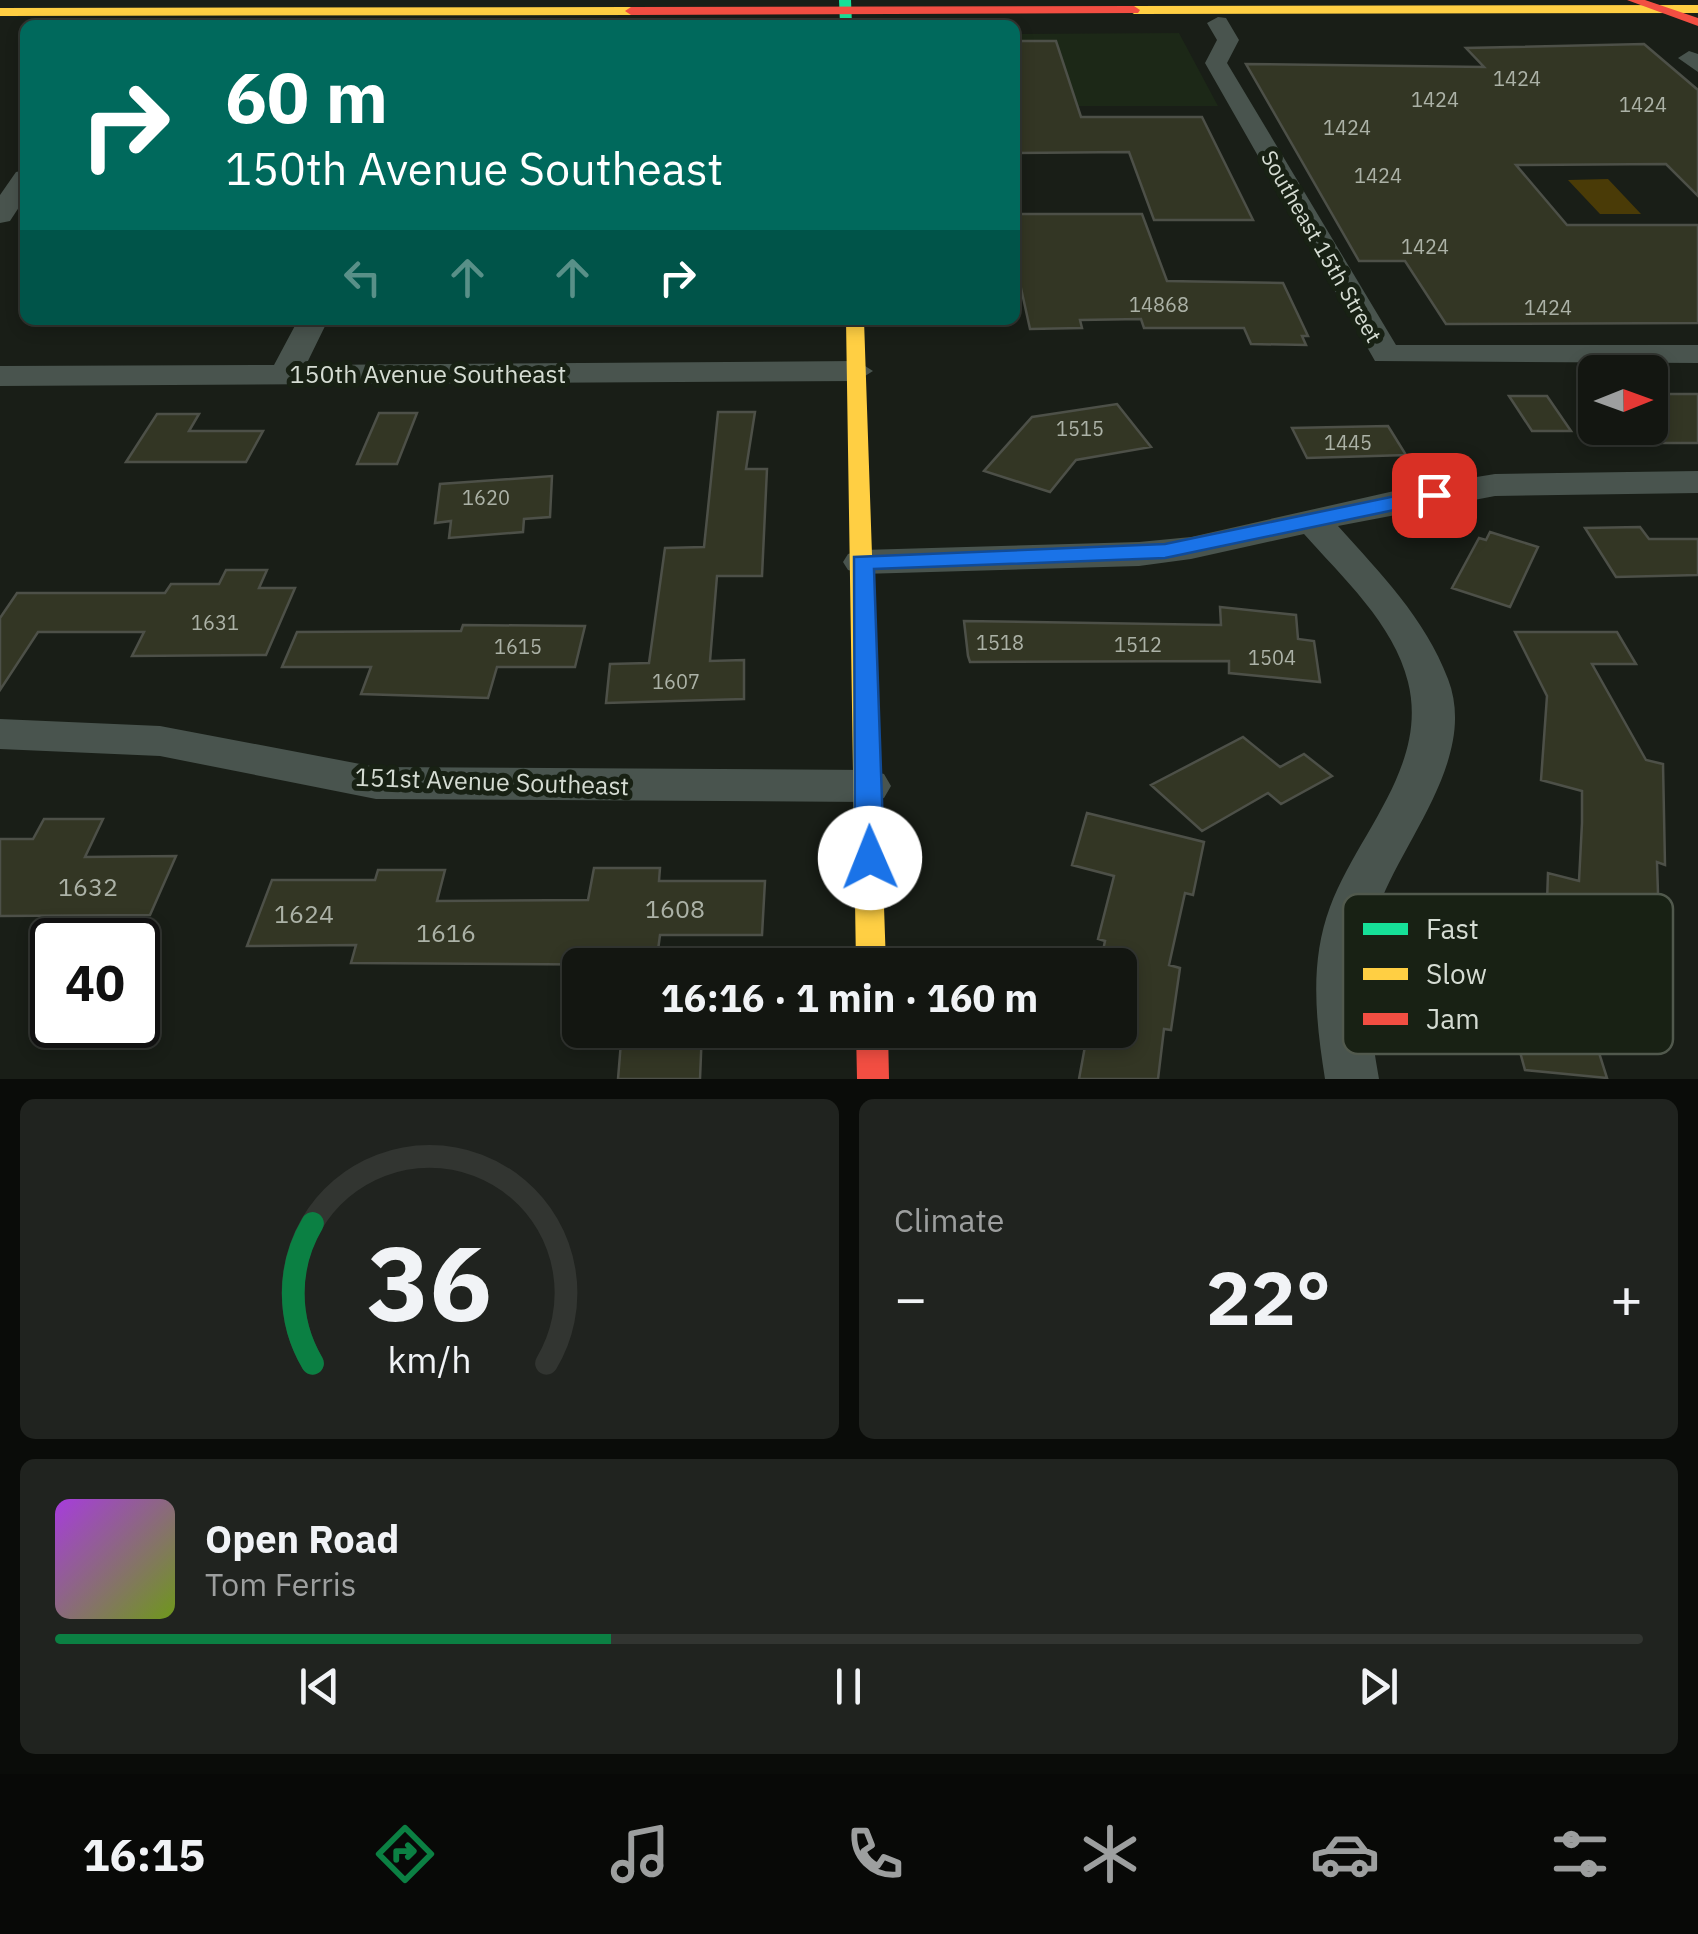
<!DOCTYPE html>
<meta charset="utf-8">
<style>
:root{--surface:#131611;--page:#20231f;--text:#f1f3f6;--muted:#9d9f9f;--line:#323531;--accent:#0b8043}
body{margin:0;font-family:"IBM Plex Sans",sans-serif;background:var(--page);color:var(--text);height:100vh;display:flex;flex-direction:column;font-size:38px;white-space:nowrap}
*{box-sizing:border-box;margin:0}
p{font-size:32px;color:var(--muted)}
.icon{flex:none;width:55px;height:55px;fill:none;stroke:currentColor;stroke-width:2;stroke-linecap:round;stroke-linejoin:round}
.map{position:relative;height:1079px;overflow:hidden}
.drawer{display:flex;flex-direction:column;gap:20px;padding:20px;background:#0a0c09;flex:1}
.drawer>*{flex:none}
.hud{position:absolute;left:20px;top:20px;width:1000px;height:305px;border-radius:15px;box-shadow:0 5px 15px #0003,0 0 0 2px var(--line);background:#00695c;color:#fff;overflow:hidden}
.needle{width:65px;rotate:89deg}
.fabs{position:absolute;left:1578px;top:355px;display:grid;gap:20px}
.fabs a{display:grid;place-items:center;width:90px;height:90px;border-radius:15px;background:var(--surface);box-shadow:0 5px 15px #0003,0 0 0 2px var(--line);font-size:50px}
.speed{position:absolute;left:30px;top:918px;display:flex;gap:20px;font-size:50px;font-weight:700;text-align:center}
.speed>*{display:grid;place-content:center;width:130px;height:130px;border-radius:50%;background:var(--surface);box-shadow:0 5px 15px #0003,0 0 0 2px var(--line);line-height:1}
.speed .limit{border:5px solid #111;border-radius:15px;background:#fff;color:#111}
.pin{position:absolute;display:grid;place-items:center;width:85px;height:85px;color:#fff;margin:-42px;border-radius:20px;box-shadow:0 5px 15px #0006}
.me{position:absolute;width:110px;margin:-55px;rotate:359deg;stroke-linejoin:round;filter:drop-shadow(0 0 8px #0008)}
.turn{display:flex;align-items:center;gap:35px;height:210px;padding:0 40px;font-size:45px}
.turn .icon{width:130px;height:130px;stroke-width:2.5}
.turn b{display:block;font-size:70px;line-height:85px}
.lanes{display:flex;align-items:center;height:95px;padding:0 40px;background:#0003;justify-content:center;gap:50px;direction:ltr}
.lanes .off{opacity:.35}
.big{font-size:75px;font-weight:700;line-height:1.1}
.drawer .widget{flex:1;display:flex;flex-direction:column;justify-content:center;gap:15px;min-width:0;padding:0 35px;border-radius:15px;background:var(--page)}
.drawer .dial{align-items:center;gap:0}
.dial svg{height:260px;overflow:visible;fill:none;stroke:var(--line);stroke-width:7;stroke-linecap:round;text-anchor:middle}
.dial text{fill:var(--text);stroke:none}
.song{display:flex;align-items:center;gap:30px}
.cover{width:120px;height:120px;border-radius:15px;background:linear-gradient(135deg,hsl(280 70% 55%),hsl(80 70% 35%))}
.played{height:10px;border-radius:5px;background:linear-gradient(90deg,var(--accent) 35%,var(--line) 35%)}
.keys{display:flex;justify-content:space-around;direction:ltr}
.heat{display:flex;justify-content:space-between;align-items:center;font-size:55px;direction:ltr}
.drawer .tiles{flex:1;display:grid;gap:20px;grid-template-columns:1fr 1fr}
.widget:last-child{grid-column:span 2}
.trip{position:absolute;left:562px;top:948px;width:575px;height:100px;border-radius:15px;background:var(--surface);box-shadow:0 5px 15px #0003,0 0 0 2px var(--line);font-weight:700;line-height:100px;text-align:center}
.tabs{display:flex;height:160px;justify-content:space-around;align-items:center;background:#080907;color:var(--muted)}
.tabs .icon{width:70px;height:70px}
.tabs .selected{color:var(--accent)}
.tabs b{font-size:45px;color:var(--text)}
.map>svg:first-child{display:block}
.built{fill:#1c2817}
.green{fill:#4a3b07}
.building{fill:#333624;stroke:#4d5048;stroke-width:2.5}
.lines{fill:none;stroke-linecap:round;stroke-linejoin:round}
.street{fill:#49544e;fill-rule:evenodd}
.fast{fill:#16e098;fill-rule:evenodd}
.slow{fill:#ffcf43;fill-rule:evenodd}
.jam{fill:#f24e42;fill-rule:evenodd}
.route{fill:#1a73e8;stroke:#114b97;stroke-width:2.5}
.labels{text-anchor:middle;dominant-baseline:central;stroke-width:10;stroke-linejoin:round;paint-order:stroke}
.number-label{font-size:20px;fill:#acb2a7}
.far-street-label{font-size:22px;fill:#d5dcd3;stroke:#182114}
.street-label{font-size:25px;fill:#d5dcd3;stroke:#182114}
.near-number-label{font-size:25px;fill:#acb2a7}
.key{fill:#182114;stroke:#51594d;stroke-width:2.5}
.key-label{font-size:28px;fill:#d5dcd3}
</style>
<div class="map">
<svg width="1698" height="1079" viewBox="0 0 1698 1079">
<rect width="100%" height="100%" fill="#191e17"/>
<path class="built" d="M1179,33L1218,106H1015V34Z"/>
<path class="green" d="M1608,179L1641,214H1600L1568,180Z"/>
<path class="building" d="M1015,41H1056L1081,117H1202L1253,220H1154L1129,152L1015,153Z
M1644,44L1698,90V196L1666,164L1516,165L1567,225H1698V323L1446,324L1405,261H1359L1246,64L1484,67L1466,48Z
M1015,214H1142L1167,281L1283,283L1308,336H1302L1306,345L1251,344L1244,328H1144L1141,319L1080,320L1082,328L1030,329L1015,261Z
M1650,394H1698V443H1656L1644,428H1650Z
M1509,396H1547L1571,431H1532Z
M1117,404L1151,447L1076,460L1050,492L984,471L1032,417Z
M718,412H755L746,469H767L762,576H717L710,661L744,660V699L606,703L610,664L649,663L665,548L704,547Z
M379,413H417L397,464H357Z
M157,414H199L189,431H263L246,462H126Z
M1388,426L1406,455L1307,458L1292,428Z
M552,476L550,517L524,519L523,532L449,538L451,521L435,523L440,484Z
M1640,527L1649,539H1698V575L1616,577L1585,528Z
M1490,532L1538,547L1510,607L1452,588L1479,538L1486,540Z
M226,570H267L259,588H295L266,655L132,656L144,632H38L0,690V618L17,593H165L171,584H219Z
M1220,607L1296,615L1298,639L1314,641L1320,682L1229,673V661L970,662L968,656L964,621L1221,625Z
M463,625L585,626L575,667H497L488,698L361,694L371,667H282L297,632L461,631Z
M1515,632H1617L1636,664H1592L1646,760L1663,764L1665,865L1657,862L1660,956L1560,929L1607,1078L1525,1070L1500,979L1512,980L1505,957L1545,960L1548,873L1579,881L1582,823V791L1541,780L1547,696Z
M1243,737L1280,767L1304,754L1332,776L1281,804L1268,793L1202,831L1151,785Z
M1087,813L1204,842L1193,895L1185,893L1169,965L1180,968L1171,1030L1164,1029L1158,1079H1079L1088,1030H1120V965H1100L1105,941L1098,939L1114,876L1072,865Z
M44,819H103L85,857L176,856L150,915L0,916V839H33Z
M594,868H660L659,881H765L762,935H660L656,965L351,963L356,945L247,946L272,880H375L378,870H445L437,901L588,900Z
M622,1030H702L700,1079H618Z"/>
<g class="lines">
<path class="street" d="M1218,17L1226,18L1239,40L1227,63L1396,345H1698V363L1375,361L1205,63L1217,40L1207,23Z
M1689,51L1698,54V72L1678,58Z
M25,170V198L10,221L0,223V195L16,172Z
M298,320H328L306,365L857,361L873,371L857,381L0,386V366L274,365Z
M1698,471V493L1495,496L1338,526C1380,573 1425,618 1448,679C1478,757 1404,838 1379,906C1360,963 1369,1022 1379,1079H1325C1316,1022 1309,963 1330,907C1357,834 1429,766 1408,682C1394,624 1342,577 1304,534L1191,559L1139,566L862,574L848,570L843,562L848,554L862,550L1139,542L1191,537L1403,489L1495,474Z
M0,719L160,726L376,767L868,770L884,774L891,786L884,798L868,802L376,799L160,756L0,749Z"/>
<path class="fast" d="M839,0H851L852,25H840Z"/>
<path class="slow" d="M1698,5V13L1134,14L1128,10L1134,6Z
M0,8L631,7L637,11L631,15L0,16Z
M846,320H864L886,965H856Z"/>
<path class="jam" d="M1627,0H1645L1698,18V26Z
M1134,6L1140,10L1138,13L631,15L625,11L631,7Z
M856,1030H888L889,1079H857Z"/>
</g>
<path class="route" d="M1434,488L1442,490V500L1165,558L874,569L884,858L880,866H859L855,858L854,557L1165,544Z"/>
<g class="labels">
<g class="number-label">
<text x="1517" y="78">1424</text>
<text x="1435" y="99">1424</text>
<text x="1643" y="104">1424</text>
<text x="1347" y="127">1424</text>
<text x="1378" y="175">1424</text>
<text x="1425" y="246">1424</text>
<text x="1159" y="304">14868</text>
<text x="1548" y="307">1424</text>
<text x="1080" y="428">1515</text>
<text x="1348" y="442">1445</text>
<text x="486" y="497">1620</text>
<text x="215" y="622">1631</text>
<text x="1000" y="642">1518</text>
<text x="1138" y="644">1512</text>
<text x="518" y="646">1615</text>
<text x="1272" y="657">1504</text>
<text x="676" y="681">1607</text>
</g>
<g class="far-street-label">
<text transform="translate(1322 246) rotate(60)">Southeast 15th Street</text>
</g>
<g class="street-label">
<text x="428" y="373">150th Avenue Southeast</text>
<text transform="translate(492 781) rotate(2)">151st Avenue Southeast</text>
</g>
<g class="near-number-label">
<text x="88" y="886">1632</text>
<text x="675" y="908">1608</text>
<text x="304" y="913">1624</text>
<text x="446" y="932">1616</text>
</g>
</g>
<rect x="1343" y="894" width="330" height="160" rx="15" class="key"/>
<rect x="1363" y="923" width="45" height="12" fill="#16e098"/>
<rect x="1363" y="968" width="45" height="12" fill="#ffcf43"/>
<rect x="1363" y="1013" width="45" height="12" fill="#f24e42"/>
<g class="key-label">
<text x="1426" y="939">Fast</text>
<text x="1426" y="984">Slow</text>
<text x="1426" y="1029">Jam</text>
</g>
</svg>
<div class="fabs">
<a><svg class="needle" viewBox="-14 -14 28 28"><path d="M0-13l5 13h-10z" fill="#e53935"/><path d="M0 13l5-13h-10z" fill="#9d9f9f"/></svg></a>
</div>
<div class="speed"><div class="limit">40</div></div>
<div class="pin" style="left:1434px;top:495px;background:#d93025"><svg class="icon" aria-label="arrive" viewBox="0 0 24 24"><path d="M6 21V4h12l-3 4 3 4H6"/></svg></div>
<svg class="me" style="left:870px;top:858px" viewBox="-20 -20 40 40"><circle r="19" fill="#fff"/><path d="M0-13L10 11 0 6-10 11z" fill="#1a73e8"/></svg>
<div class="trip">16:16 · 1 min · 160 m</div>
<div class="hud">
<div class="turn"><svg class="icon" aria-label="right" viewBox="0 0 24 24"><path d="M7 20v-9h11M14 6l5 5-5 5"/></svg><div><b>60 m</b>150th Avenue Southeast</div></div>
<div class="lanes"><svg class="icon off" aria-label="left" viewBox="0 0 24 24"><path d="M17 20v-9H6M10 6l-5 5 5 5"/></svg><svg class="icon off" aria-label="ahead" viewBox="0 0 24 24"><path d="M12 20V5M6 11l6-6 6 6"/></svg><svg class="icon off" aria-label="ahead" viewBox="0 0 24 24"><path d="M12 20V5M6 11l6-6 6 6"/></svg><svg class="icon" aria-label="right" viewBox="0 0 24 24"><path d="M7 20v-9h11M14 6l5 5-5 5"/></svg></div>
</div>
</div>
<section class="drawer">
<div class="tiles">
<div class="widget dial"><svg viewBox="0 0 100 80">
<path d="M14 69A42 42 0 1 1 86 69"/>
<path d="M14 69A42 42 0 0 1 14 26" stroke="#0b8043"/>
<text x="50" y="56" font-size="32" font-weight="700">36</text>
<text x="50" y="72" font-size="11">km/h</text>
</svg></div>
<div class="widget"><p>Climate</p>
<div class="heat"><a>−</a><b class="big">22°</b><a>+</a></div>
</div>
<div class="widget">
<div class="song"><i class="cover"></i><div><b>Open Road</b><p>Tom Ferris</p></div></div>
<div class="played"></div>
<div class="keys"><svg class="icon" aria-label="previous" viewBox="0 0 24 24"><path d="M18 5L8 12l10 7zM5 5v14"/></svg><svg class="icon" aria-label="pause" viewBox="0 0 24 24"><path d="M8 5v14M16 5v14"/></svg><svg class="icon" aria-label="next" viewBox="0 0 24 24"><path d="M6 5l10 7-10 7zM19 5v14"/></svg></div>
</div>
</div>
</section>
<nav class="tabs">
<b>16:15</b>
<svg class="icon selected" aria-label="directions" viewBox="0 0 24 24"><path d="M12 3l9 9-9 9-9-9zM9 14v-3h6M13 9l2 2-2 2"/></svg>
<svg class="icon" aria-label="music" viewBox="0 0 24 24"><path d="M9 18V5l10-2v13"/><circle cx="6" cy="18" r="3"/><circle cx="16" cy="16" r="3"/></svg>
<svg class="icon" aria-label="phone" viewBox="0 0 24 24"><path d="M5 4h4l2 5-3 2q2 4 5 5l2-3 5 2v4C11 20 4 13 5 4z"/></svg>
<svg class="icon" aria-label="climate" viewBox="0 0 24 24"><path d="M12 3v18M4 7l16 10M4 17L20 7"/></svg>
<svg class="icon" aria-label="car" viewBox="0 0 24 24"><path d="M5 17H2v-5l4-1 3-4h7l3 4 3 1v5h-3M9 17h6M6 11h13"/><circle cx="7" cy="17" r="2"/><circle cx="17" cy="17" r="2"/></svg>
<svg class="icon" aria-label="filters" viewBox="0 0 24 24"><path d="M4 7h16M4 17h16"/><circle cx="9" cy="7" r="2"/><circle cx="15" cy="17" r="2"/></svg>
</nav>
